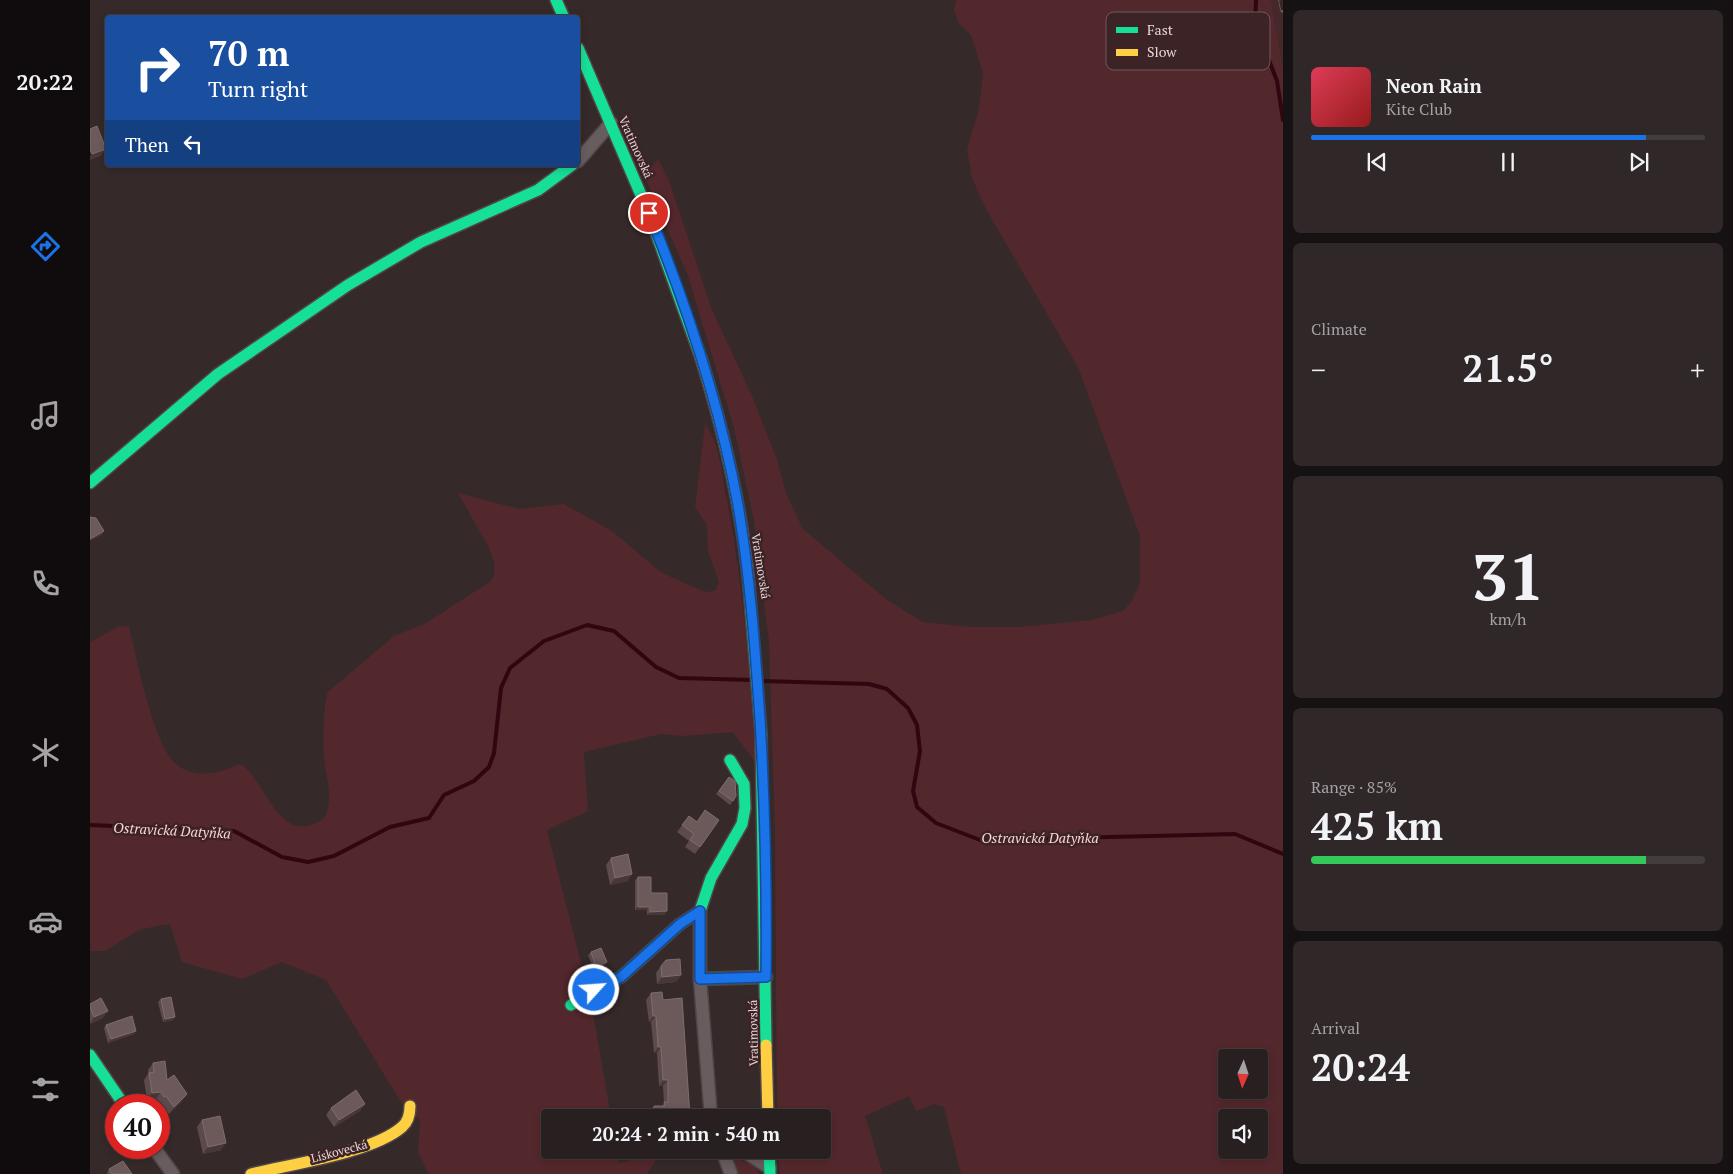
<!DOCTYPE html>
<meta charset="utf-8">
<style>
:root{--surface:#281f20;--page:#302729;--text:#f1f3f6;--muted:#a5a2a5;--line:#443d3e;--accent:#1a73e8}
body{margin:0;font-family:"PT Serif",serif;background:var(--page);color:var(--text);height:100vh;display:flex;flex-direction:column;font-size:19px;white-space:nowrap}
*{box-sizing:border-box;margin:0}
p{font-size:16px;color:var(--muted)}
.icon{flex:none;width:28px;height:28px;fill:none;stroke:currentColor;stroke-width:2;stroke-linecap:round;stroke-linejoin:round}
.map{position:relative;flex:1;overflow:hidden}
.sheet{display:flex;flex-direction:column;gap:10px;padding:10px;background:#161112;width:450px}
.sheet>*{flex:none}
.top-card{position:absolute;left:15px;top:15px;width:475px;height:152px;border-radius:5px;box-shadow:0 2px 8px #0003,0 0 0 1px var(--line);background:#1a4fa0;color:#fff;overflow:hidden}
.needle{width:32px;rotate:183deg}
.tools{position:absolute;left:1128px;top:1049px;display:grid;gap:10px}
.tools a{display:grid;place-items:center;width:50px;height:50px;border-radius:5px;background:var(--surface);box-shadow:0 2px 8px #0003,0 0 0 1px var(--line);font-size:25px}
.speed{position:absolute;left:15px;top:1094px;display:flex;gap:10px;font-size:25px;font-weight:700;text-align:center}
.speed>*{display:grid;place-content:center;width:65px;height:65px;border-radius:50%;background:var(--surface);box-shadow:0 2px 8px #0003,0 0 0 1px var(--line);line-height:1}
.speed .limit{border:8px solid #d22;background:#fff;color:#111}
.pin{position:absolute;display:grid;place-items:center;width:42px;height:42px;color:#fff;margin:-21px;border:2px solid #fff;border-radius:50%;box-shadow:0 1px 5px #0007}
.me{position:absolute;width:55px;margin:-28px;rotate:64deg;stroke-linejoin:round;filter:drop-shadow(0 0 4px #0008)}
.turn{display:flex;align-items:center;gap:18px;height:105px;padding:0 20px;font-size:22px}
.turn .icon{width:65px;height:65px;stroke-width:2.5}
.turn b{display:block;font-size:35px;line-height:42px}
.then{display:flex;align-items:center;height:48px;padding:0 20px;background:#0003;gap:10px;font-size:19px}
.big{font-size:38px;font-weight:600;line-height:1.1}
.sheet .tile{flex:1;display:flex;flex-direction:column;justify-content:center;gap:8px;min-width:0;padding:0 18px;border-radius:8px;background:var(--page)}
.sheet .dial{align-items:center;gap:0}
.dial b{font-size:65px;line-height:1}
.song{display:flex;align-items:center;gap:15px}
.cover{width:60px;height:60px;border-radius:8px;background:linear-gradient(135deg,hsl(350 70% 55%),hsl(0 70% 35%))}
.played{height:5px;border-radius:2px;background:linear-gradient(90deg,var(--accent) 85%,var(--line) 85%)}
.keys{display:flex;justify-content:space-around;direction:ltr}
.heat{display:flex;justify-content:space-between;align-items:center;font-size:28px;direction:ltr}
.charge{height:8px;border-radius:4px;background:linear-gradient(90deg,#34c759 85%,var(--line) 0)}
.trip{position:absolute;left:451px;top:1109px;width:290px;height:50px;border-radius:5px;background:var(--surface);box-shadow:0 2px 8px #0003,0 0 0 1px var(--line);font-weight:600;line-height:50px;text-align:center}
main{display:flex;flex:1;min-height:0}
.tab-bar{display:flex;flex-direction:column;width:90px;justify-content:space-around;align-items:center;background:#100c0d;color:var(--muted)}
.tab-bar .icon{width:35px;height:35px}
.tab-bar .current{color:var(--accent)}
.tab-bar b{font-size:22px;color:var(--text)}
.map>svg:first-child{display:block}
.built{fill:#46282a}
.green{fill:#53282c;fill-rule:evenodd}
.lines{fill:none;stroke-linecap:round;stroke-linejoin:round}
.stream{stroke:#31060e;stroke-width:4}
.street-casing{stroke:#514646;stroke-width:15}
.fast-casing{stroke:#514646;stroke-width:14}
.slow-casing{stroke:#514646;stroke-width:14}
.street{stroke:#685d5e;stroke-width:12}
.fast{stroke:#16e098;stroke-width:11}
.slow{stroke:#ffcf43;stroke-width:11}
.rail-casing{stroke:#6b6061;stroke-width:5.5}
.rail{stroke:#3c2325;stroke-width:4;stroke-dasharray:11;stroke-linecap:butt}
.wall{fill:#5d4a4c}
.shaded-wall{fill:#473738}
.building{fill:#6c5a5b;stroke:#7f6d6e}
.route-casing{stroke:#114b97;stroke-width:12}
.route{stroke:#1a73e8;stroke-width:9}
.labels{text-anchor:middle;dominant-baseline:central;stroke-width:5;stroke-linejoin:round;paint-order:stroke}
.street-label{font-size:12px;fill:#e7d6d6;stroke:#3c2325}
.water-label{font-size:14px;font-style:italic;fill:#fdd2d3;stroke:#3c2325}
.key{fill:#3c2325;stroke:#6f595a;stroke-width:1}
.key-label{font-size:14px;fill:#e7d6d6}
</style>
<main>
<nav class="tab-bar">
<b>20:22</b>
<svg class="icon current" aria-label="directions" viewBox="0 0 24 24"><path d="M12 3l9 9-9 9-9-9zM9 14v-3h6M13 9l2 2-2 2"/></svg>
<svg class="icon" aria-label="music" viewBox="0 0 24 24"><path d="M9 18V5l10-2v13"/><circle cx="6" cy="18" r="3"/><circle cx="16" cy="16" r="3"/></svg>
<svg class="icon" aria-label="phone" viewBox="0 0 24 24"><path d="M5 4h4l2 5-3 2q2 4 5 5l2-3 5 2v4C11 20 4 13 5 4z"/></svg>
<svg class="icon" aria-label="climate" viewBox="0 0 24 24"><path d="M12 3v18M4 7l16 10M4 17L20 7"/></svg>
<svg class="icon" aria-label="car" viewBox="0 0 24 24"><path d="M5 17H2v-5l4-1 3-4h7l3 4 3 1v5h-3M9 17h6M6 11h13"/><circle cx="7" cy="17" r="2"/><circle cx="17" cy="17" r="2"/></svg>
<svg class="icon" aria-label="filters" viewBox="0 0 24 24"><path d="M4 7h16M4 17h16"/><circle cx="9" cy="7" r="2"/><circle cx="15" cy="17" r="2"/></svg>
</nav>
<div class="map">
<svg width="1193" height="1174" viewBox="0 0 1193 1174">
<rect width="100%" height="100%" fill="#36292a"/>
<path class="built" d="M1181,0H1193V70L1183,9Z"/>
<path class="green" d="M866,0H1181L1193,70V1174H871L854,1107L844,1104L826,1111L819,1096L775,1116L793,1174H690L688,1150H732V1118L687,1117L685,832L679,641L664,521L644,428L598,276L554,175L568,159L579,181L622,310L663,398L687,460L697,496L713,529L797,600L833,622L881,627H931L1001,620L1033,611L1042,601L1050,583V536L988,367L896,209L882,178L877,149L889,109L893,73L881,35L869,24L864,10ZM1136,1058H1169V1090H1136ZM1136,1118H1169V1150H1136Z
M615,424C630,445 631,470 636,496C654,584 659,674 666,763L643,732L593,736L571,734L494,752L498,811L457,830L501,1002L521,1117L460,1118V1150H527L529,1163L581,1150L566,1160L557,1174H339L328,1153L330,1119L318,1113L236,980L192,962L152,979L92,962L80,924L51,929L15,951H0V642L30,626L39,627C47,659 62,739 84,762C101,780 130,774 149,764L154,766C178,789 192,847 233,819C245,803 236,777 234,758C233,746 233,703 238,692L304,636L336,623L400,582L404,576V561L399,548L368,493L429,509L474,504L522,531L572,573L615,592L625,591L629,582L618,551L617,525L605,507Z
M645,1158L665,1165L669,1174H644L642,1162Z"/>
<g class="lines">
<path class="stream" d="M1166,0L1165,24L1187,81L1193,120
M672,681L779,684L797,689L818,708L827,725L830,751L823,791L827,807L846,823L890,840L1145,834L1193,854
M0,825L144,831L192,857L218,862L244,856L300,827L339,818L354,795L384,781L399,767L404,753L411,688L420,668L454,641L497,625L524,631L566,667L589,678L663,680"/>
<defs>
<path id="street" d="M488,161L521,123
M610,911V979L621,1118
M610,979L676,977
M64,1148L83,1174
M632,1150L641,1174
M652,1150L680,1168"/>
<path id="fast" d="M466,0L474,18
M488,48L560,216L611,358
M0,483L128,374L258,285L331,242L448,190L482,165
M659,586L671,734L676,1045
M481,1005L504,990L531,977L590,924L610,911L621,878L652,824L655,808L654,784L640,760
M0,1055L34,1105
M679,1150L680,1174"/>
<path id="slow" d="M611,358C634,432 652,509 659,586
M676,1045L678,1118
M161,1174C201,1164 282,1153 312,1127C318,1122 320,1114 320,1106"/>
</defs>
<use href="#street" class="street-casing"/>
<use href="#fast" class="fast-casing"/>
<use href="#slow" class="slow-casing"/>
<use href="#street" class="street"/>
<use href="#fast" class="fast"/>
<use href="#slow" class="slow"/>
<defs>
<path id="rail" d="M1191,0L1193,10"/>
</defs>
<use href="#rail" class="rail-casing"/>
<use href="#rail" class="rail"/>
</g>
<path class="wall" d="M639,777L646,796L640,805L626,794Z
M599,816L607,822L629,820L605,854L595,847L599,841L587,832Z
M521,858L538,881L520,885L516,865Z
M548,877L577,911L574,915H557V910H545V880Z
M501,952L515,966L504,970L498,955Z
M571,966L591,975L586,982L567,984L566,973Z
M561,993L573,1000L599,1118H560L559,1112L564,1106H572L574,1103L573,1086H569L567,1053H564L561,1022H559L556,1000Z
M71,999L83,1020L73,1022L68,1002Z
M0,1004L13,1018L0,1024Z
M16,1025L44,1034L18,1043L14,1028Z
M63,1063L77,1080L97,1094L92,1101L79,1114L71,1103L69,1104L66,1099L57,1100L54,1080L58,1074V1070Z
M275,1104L270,1111L244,1127L236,1115L241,1108Z
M112,1120L131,1150L113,1154L107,1127Z
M19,1169L42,1174H18L17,1173Z"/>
<path class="shaded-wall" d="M16,149L11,156L0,160V157L2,154Z
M14,531L12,535L0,541V539Z
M542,874L538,881L520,885L525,878Z
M548,907H560L557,910H545Z
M577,911L574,915H557L560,912Z
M517,962L515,966L504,970L506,967Z
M591,975L586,982L567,984L572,977Z
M18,1011L13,1018L0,1024L4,1017Z
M563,1016H566L561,1022H559Z
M85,1017L83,1020L73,1022L75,1019Z
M46,1031L44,1034L18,1043L21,1039Z
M568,1047H571L567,1053H564Z
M573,1080H578L573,1086H569Z
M71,1092L66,1099L57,1100L62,1093Z
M97,1094L92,1101L79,1114L84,1107Z
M275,1104L270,1111L244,1127L249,1120Z
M136,1143L131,1150L113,1154L118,1147Z"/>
<path class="building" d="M7,126L16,149L2,154L0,149V129Z
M0,517L6,518L14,531L0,539Z
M639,777L645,781L646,796L643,801L629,791Z
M615,810L629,820L610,847L600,840L604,834L592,825L599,816L607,822Z
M538,854L542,874L525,878L521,858Z
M548,877H561V893H577V911L560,912V907H548Z
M511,948L517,962L506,967L501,952Z
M590,959L591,975L572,977L571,966L576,960Z
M572,992L573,1000L592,998L600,1117L565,1118L564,1106H575L574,1102H578V1080H573L571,1047H568L566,1016H563L561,993Z
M81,997L85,1017L75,1019L71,999Z
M11,998L18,1011L4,1017L0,1007V1004Z
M42,1016L46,1031L21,1039L16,1025Z
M75,1061L77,1080L84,1075L97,1094L84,1107L76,1096L74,1097L71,1092L62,1093L59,1073L64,1072L63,1063Z
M266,1090L275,1104L249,1120L241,1108Z
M130,1116L136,1143L118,1147L112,1120Z
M33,1161L42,1174H22L19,1169Z"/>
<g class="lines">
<defs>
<path id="route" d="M504,990L531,977L590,924L610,911V979L676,977C677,890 675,805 670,719C665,647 660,576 648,505C630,406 597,306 559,213"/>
</defs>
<use href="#route" class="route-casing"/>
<use href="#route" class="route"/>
</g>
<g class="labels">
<g class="street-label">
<text transform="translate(546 147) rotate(66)">Vratimovská</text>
<text transform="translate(671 566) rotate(81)">Vratimovská</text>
<text transform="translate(663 1033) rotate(-91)">Vratimovská</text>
<text transform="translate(249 1151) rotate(-15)">Lískovecká</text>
</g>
<g class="water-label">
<text transform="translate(82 830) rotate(3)">Ostravická Datyňka</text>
<text x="950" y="837">Ostravická Datyňka</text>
</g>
</g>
<rect x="1016" y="12" width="164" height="58" rx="8" class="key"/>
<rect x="1026" y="27" width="22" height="6" fill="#16e098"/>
<rect x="1026" y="49" width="22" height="7" fill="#ffcf43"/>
<g class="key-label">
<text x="1057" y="35">Fast</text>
<text x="1057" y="57">Slow</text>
</g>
</svg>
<div class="tools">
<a><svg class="needle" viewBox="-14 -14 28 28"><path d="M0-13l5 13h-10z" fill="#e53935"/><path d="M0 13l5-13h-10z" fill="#a5a2a5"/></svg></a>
<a><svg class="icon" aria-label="sound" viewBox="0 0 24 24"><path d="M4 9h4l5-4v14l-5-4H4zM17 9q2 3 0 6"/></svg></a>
</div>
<div class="speed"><div class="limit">40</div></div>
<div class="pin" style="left:559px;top:213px;background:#d93025"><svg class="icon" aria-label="arrive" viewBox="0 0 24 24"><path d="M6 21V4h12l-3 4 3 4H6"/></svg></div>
<svg class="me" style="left:504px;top:990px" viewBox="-20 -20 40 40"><circle r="17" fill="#1a73e8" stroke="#fff" stroke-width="3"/><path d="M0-11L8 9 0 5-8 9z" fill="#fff"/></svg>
<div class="trip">20:24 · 2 min · 540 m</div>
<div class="top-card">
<div class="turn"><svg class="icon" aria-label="right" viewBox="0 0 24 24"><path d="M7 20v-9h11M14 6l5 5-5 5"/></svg><div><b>70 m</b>Turn right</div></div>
<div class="then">Then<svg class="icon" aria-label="left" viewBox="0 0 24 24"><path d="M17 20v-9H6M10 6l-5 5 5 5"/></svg></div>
</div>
</div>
<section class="sheet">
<div class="tile">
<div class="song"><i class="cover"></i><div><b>Neon Rain</b><p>Kite Club</p></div></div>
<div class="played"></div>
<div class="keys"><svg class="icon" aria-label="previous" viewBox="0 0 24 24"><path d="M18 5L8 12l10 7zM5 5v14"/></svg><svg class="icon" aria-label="pause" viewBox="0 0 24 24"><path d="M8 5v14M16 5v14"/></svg><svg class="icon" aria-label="next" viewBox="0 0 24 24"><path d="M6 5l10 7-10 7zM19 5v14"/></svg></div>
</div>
<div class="tile"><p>Climate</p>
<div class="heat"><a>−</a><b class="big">21.5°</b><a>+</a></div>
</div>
<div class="tile dial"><b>31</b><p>km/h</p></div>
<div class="tile"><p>Range · 85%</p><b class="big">425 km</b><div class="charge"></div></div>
<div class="tile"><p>Arrival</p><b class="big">20:24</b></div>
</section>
</main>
